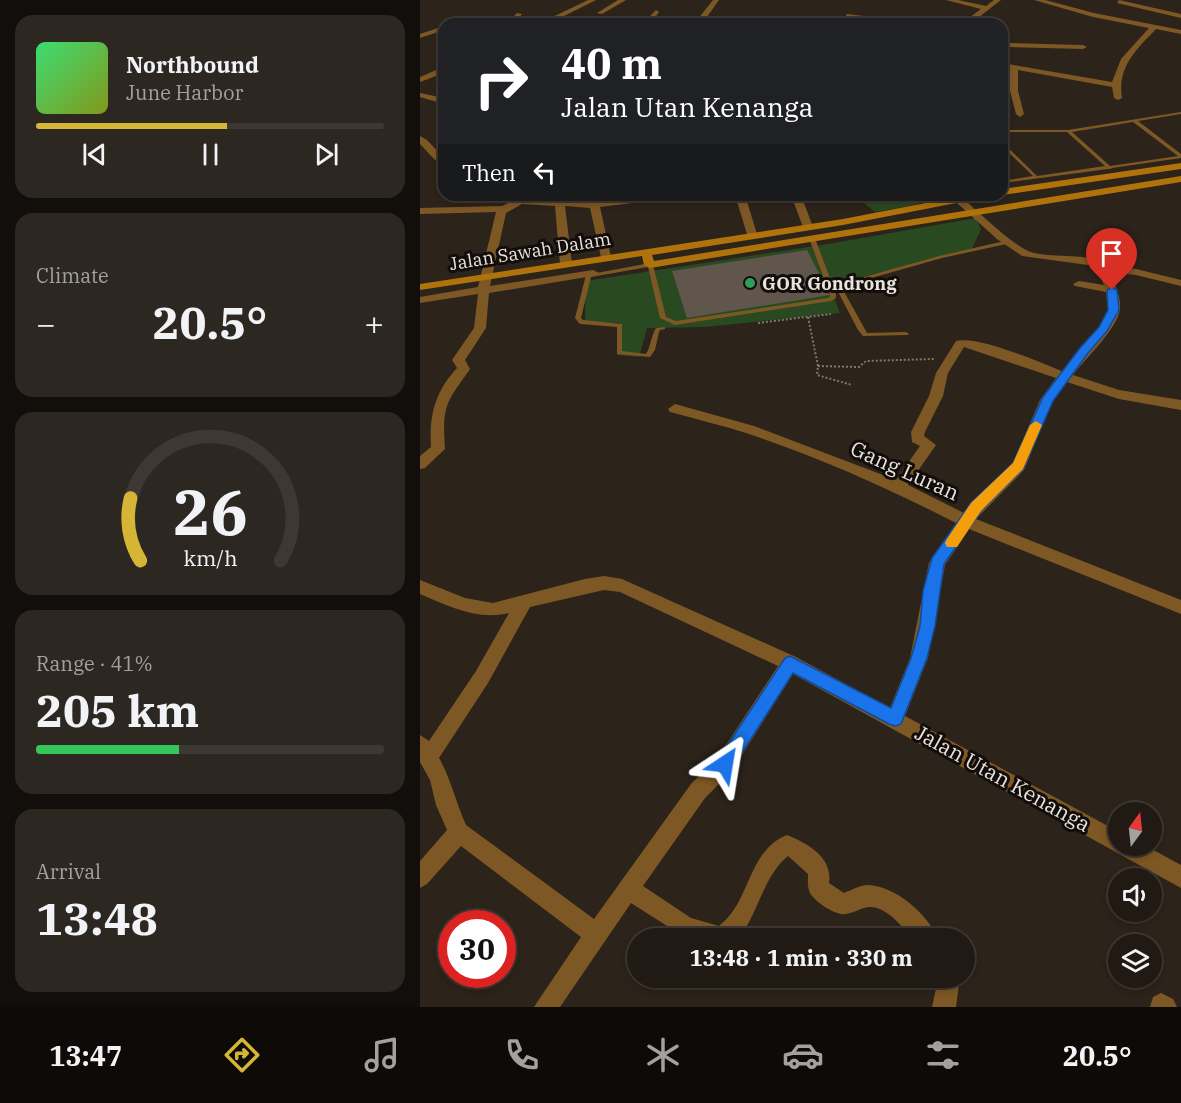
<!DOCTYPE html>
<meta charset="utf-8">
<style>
:root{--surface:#211a14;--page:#2d2722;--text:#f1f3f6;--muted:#a2a1a0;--line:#3e3834;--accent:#d5b535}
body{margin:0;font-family:"IBM Plex Serif",serif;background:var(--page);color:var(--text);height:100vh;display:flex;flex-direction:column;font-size:22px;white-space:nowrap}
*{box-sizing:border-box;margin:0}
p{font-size:20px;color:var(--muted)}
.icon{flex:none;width:33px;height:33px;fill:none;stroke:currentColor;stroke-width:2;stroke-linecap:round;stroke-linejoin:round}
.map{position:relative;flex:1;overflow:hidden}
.panel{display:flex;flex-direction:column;gap:15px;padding:15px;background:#120e0b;width:420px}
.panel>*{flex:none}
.hud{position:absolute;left:18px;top:18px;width:570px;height:183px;border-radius:18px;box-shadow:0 3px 9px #0003,0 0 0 2px var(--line);background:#202124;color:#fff;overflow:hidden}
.needle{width:39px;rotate:15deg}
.fabs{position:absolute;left:688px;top:802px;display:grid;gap:12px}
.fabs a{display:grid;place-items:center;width:54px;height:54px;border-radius:50%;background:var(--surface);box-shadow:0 3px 9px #0003,0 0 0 2px var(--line);font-size:30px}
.speed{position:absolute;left:18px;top:910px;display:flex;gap:12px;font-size:30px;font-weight:700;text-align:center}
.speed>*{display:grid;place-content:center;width:78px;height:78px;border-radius:50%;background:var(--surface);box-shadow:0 3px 9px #0003,0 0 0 2px var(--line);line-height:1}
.speed .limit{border:9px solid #d22;background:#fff;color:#111}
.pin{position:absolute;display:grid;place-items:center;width:51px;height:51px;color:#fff;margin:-62px -26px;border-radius:50% 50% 50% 0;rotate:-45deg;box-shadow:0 0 6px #0007}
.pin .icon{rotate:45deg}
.me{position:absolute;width:66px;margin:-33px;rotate:33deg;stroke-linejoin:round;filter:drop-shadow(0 0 4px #0008)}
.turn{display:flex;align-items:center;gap:21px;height:126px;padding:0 24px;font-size:27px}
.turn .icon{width:78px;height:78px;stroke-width:2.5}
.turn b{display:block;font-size:42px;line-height:51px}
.then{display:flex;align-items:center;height:57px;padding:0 24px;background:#0003;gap:12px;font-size:22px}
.big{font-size:45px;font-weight:800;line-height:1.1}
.panel .widget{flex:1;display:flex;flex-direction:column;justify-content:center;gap:9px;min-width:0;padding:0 21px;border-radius:18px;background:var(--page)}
.panel .dial{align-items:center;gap:0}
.dial svg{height:156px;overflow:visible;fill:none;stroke:var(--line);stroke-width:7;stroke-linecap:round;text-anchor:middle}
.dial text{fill:var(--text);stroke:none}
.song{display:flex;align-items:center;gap:18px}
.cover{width:72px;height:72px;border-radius:9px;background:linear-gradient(135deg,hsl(140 70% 55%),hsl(70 70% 35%))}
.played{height:6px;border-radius:3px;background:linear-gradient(90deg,var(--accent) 55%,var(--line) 55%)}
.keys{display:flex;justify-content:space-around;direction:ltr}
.heat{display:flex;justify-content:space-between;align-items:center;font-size:33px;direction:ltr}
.charge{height:9px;border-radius:4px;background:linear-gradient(90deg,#34c759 41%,var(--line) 0)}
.trip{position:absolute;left:207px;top:928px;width:348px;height:60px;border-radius:30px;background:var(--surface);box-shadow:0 3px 9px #0003,0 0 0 2px var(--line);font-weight:800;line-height:60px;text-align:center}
.tabs{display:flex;height:96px;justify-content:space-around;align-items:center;background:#0d0a08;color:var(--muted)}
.tabs .icon{width:42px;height:42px}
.tabs .current{color:var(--accent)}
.tabs b{font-size:27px;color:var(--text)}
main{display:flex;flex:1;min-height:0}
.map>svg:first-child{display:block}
.green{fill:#294920}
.building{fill:#60564c}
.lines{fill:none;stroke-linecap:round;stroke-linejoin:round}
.path{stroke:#807871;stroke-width:2;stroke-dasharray:2 2;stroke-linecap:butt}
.lane{fill:#7e5824;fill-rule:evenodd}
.street{fill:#7e5824;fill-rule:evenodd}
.secondary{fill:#b0730b;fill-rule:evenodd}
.route{fill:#1a73e8;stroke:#114b97;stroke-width:1.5}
.slow{fill:#f59e0b}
.leisure-dot{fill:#2e9e5b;stroke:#120d0a;stroke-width:2}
.labels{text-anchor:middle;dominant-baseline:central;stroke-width:6;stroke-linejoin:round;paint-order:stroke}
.far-street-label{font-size:18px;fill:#e9e3dd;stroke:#120d0a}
.far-poi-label{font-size:18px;font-weight:bold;fill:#e9e3dd;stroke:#120d0a;text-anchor:start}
.street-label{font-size:21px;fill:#e9e3dd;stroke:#120d0a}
</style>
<main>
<section class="panel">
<div class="widget">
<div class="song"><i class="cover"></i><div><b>Northbound</b><p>June Harbor</p></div></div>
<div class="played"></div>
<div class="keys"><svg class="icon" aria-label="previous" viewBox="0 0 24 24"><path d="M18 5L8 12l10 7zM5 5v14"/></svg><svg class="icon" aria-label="pause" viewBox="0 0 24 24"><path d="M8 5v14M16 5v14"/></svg><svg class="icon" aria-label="next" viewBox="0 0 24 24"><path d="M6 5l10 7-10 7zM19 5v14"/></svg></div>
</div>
<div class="widget"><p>Climate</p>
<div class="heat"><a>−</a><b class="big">20.5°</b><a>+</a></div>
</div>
<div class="widget dial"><svg viewBox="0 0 100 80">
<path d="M14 69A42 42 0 1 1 86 69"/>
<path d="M14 69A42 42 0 0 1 9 37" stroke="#d5b535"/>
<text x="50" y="56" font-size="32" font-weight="700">26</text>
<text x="50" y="72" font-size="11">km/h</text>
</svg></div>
<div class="widget"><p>Range · 41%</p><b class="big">205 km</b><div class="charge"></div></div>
<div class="widget"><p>Arrival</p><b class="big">13:48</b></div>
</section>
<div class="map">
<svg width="761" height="1007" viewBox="0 0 761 1007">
<rect width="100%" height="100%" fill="#2c231a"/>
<path class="green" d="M434,195H522L524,197L489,206L455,212Z
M556,218L561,229L551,251L409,285L420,313L285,327L227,328L219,357L197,355L199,323L165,322L166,281L408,244Z"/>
<path class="building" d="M387,250L410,295L267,318L252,271Z"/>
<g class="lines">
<path class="path" d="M388,317L398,366L397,375L432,385
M338,323L411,314
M398,366L439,367L446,361L514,359"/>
<path class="lane" d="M761,112V114L718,121L761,154V158L692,168L690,169H688L582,183V181L613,176L582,146V142L617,176L685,166L647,132H582V130H648ZM713,122L758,156L690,166L652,132Z
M393,239L396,241L416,294V298L411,301L255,325L240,318L228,267L171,277L161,318L163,320L202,324V351L226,354C231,346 231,336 236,328L245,327V329L240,330L239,332L235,350L230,357L197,354V327L161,324L159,323L155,318L166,275L230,263L233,265L246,317L256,321L408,298L410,297V294L390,241Z
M589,240L592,242L591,243L522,258L423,286L422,288L447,333L486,332L489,334L488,335L443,336L438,330L416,288L419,284L519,256Z"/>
<path class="street" d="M168,0H176L128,24H118Z
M198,0H206L182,14L177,13Z
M293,0H299L282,24H274Z
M526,0H538L566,6L574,0H581L550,24H541L561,9Z
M614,0H625L674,13L761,30V34L736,29C716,50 697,67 702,98L698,100L694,98L692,87L598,70V91L604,114L600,117L596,114L590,91V69L582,67V63L692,82L701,59L729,28L673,17Z
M699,0L761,14V18L697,3Z
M236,10L239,12L233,20L253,24L226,22V20Z
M97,13L102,14L97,20L68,24L93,17Z
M427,14L486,21L481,19L485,17L525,24L492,22L495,24H474L425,17Z
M49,17L51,20L31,24L32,22Z
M24,26V30L0,38V34Z
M582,30L586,32V36L582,38Z
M589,43L663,45L667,47L663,49L590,47L582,54V45Z
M21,68H24V73L0,82V77Z
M0,93L24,98V104L0,97Z
M0,136L7,140L24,158V165L14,159L0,144Z
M105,195H119L114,199L168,202V195H176L178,201L229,195H258L253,198L180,207L191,257L186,260L181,257L170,208L145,206L152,264L146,267L140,264L135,206L102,204L86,213L70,286L173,270L179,273L173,276L69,293L66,328L45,360L50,369C26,403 22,405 25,449L5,468L0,469V456L11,447C9,415 15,392 37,368L32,360L54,328L58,294L0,303V297L58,287L76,212L0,214V208L82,206Z
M315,195H325L337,234L336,236L332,237L327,234Z
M371,195H381L393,227L392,229L383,227Z
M528,195H539C556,209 594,248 614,253C637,258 661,253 684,262L686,265L716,269L761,280V286L716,275L689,272C695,284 701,296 700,309C698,328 665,359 653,375L699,390L761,400V410L699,399L647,382L633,401L604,470L556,519L761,600V614L549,529L525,565L508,658L485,716L699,832V846H726L761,865V888L373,674L312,771L285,798L223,886L271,918L299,926C331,902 327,851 367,835C387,843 413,857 409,883L424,893C431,890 439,886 446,885C475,885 508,914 518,939H493C483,928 472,913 457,908C444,904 437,913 425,914C416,916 394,901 390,893C387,886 388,881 388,874L368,856C343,876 338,915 318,939L266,938L211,903L140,1007H114L161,937L41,846L7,884L0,888V861L27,830L16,805L10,780L0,762V735L9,741L56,671L89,613C57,621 29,606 0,594V580L45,598L73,603L165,579L184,576L202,579L376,657L470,708L490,658L509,563L536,523C468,488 398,457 326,433C301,425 275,419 250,412L248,409L255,404L334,426L476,480L500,446L492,442L491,432L509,396L516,373L536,341C558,335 619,362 642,371L679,327L688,310L686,292L655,286L653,284L659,281L684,285L675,266L602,256L577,239ZM544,347L636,378L620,400L593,463L551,503L544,513L488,485L516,445L504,436L505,432L523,396L528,373ZM184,590L200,592L358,666L298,757L271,784L174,919L46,825C36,803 31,779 19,758L68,683L110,607Z
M515,978H537L539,984L536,1007H512L517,984Z
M741,993L753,999L757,1007H730L733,997Z"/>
<path class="secondary" d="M761,163V169L582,195V189Z
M761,176V182L230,268L224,265L222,256L0,290V284L423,219L547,195H567L562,198L423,225L232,255L234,261Z"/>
</g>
<path class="route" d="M692,287L697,290L699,310L687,331L668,353L633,401L603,469L561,511L524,564L515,626L507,658L481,724L475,726L469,724L373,673L311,770L305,773L299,770L296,764L299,758L365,658L370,656L471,708L491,658L500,626L503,591L512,558L551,503L593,463L623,397L660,348L679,327L688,310L687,290Z"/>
<path class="slow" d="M616,421L622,425L603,469L561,511L537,547H527L525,543L527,539L551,503L593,463L610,425Z"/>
<circle class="leisure-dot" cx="330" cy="283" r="6"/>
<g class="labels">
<g class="far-street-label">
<text transform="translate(110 251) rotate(-9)">Jalan Sawah Dalam</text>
</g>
<g class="far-poi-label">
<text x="342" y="283">GOR Gondrong</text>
</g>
<g class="street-label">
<text transform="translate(485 470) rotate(24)">Gang Luran</text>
<text transform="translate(583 778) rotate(29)">Jalan Utan Kenanga</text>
</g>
</g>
</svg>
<div class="fabs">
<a><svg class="needle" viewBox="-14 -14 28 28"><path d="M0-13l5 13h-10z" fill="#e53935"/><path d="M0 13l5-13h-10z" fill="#a2a1a0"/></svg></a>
<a><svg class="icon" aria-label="sound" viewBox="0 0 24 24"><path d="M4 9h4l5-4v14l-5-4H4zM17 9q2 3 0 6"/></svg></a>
<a><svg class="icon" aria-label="layers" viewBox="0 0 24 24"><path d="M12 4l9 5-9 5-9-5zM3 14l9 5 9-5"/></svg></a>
</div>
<div class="speed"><div class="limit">30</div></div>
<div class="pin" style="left:692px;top:290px;background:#d93025"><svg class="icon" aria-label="arrive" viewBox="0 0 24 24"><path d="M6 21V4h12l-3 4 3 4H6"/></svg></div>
<svg class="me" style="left:305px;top:764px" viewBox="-20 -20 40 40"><path d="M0-17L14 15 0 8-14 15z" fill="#1a73e8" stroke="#fff" stroke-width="4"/></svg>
<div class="trip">13:48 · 1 min · 330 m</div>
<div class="hud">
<div class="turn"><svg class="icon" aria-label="right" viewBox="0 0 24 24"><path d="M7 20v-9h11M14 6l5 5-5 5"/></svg><div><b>40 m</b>Jalan Utan Kenanga</div></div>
<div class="then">Then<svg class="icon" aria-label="left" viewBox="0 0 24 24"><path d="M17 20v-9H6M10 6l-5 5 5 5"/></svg></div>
</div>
</div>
</main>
<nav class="tabs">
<b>13:47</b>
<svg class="icon current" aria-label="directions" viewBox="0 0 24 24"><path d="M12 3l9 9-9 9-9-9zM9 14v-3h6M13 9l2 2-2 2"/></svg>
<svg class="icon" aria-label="music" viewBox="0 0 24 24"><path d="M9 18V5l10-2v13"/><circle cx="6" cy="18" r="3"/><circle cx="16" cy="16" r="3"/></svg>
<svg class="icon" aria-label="phone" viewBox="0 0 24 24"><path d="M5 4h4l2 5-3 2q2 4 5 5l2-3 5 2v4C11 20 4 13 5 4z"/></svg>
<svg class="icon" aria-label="climate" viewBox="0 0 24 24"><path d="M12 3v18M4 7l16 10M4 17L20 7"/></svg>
<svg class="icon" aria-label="car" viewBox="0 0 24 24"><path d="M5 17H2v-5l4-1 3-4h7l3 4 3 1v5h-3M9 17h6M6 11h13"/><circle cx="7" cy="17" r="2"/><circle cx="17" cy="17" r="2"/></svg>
<svg class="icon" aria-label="filters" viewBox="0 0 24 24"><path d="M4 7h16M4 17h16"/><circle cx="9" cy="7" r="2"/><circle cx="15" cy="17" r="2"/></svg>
<b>20.5°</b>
</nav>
